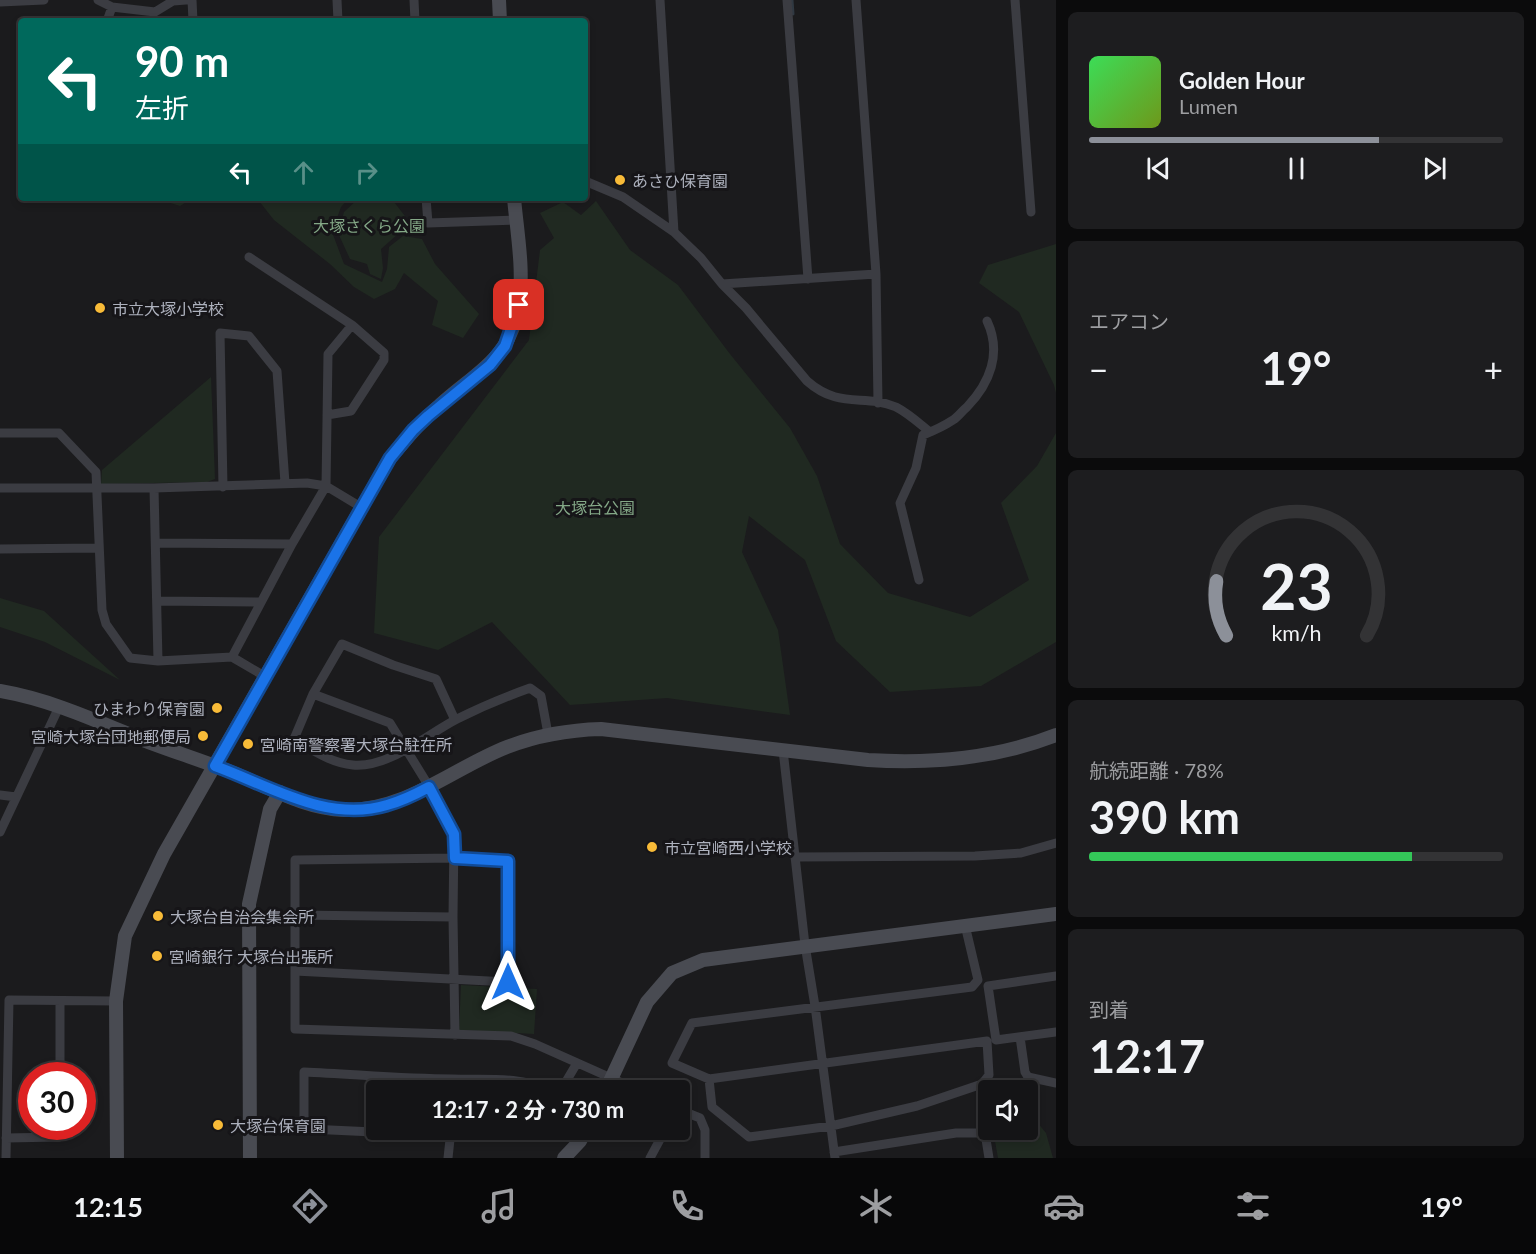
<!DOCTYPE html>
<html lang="ja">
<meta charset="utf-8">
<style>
:root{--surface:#141416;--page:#1d1d1f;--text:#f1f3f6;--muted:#9d9ea1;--line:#333335;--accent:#8c9099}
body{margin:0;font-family:Lato,"Noto Sans JP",sans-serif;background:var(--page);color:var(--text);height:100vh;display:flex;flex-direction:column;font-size:22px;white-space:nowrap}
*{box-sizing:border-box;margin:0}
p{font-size:20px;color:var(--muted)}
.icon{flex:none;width:33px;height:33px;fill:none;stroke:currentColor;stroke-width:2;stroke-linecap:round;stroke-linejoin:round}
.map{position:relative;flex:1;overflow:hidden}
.drawer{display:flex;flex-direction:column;gap:12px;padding:12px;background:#0b0b0c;width:480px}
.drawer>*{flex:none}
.banner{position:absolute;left:18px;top:18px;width:570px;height:183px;border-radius:6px;box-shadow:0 3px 9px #0003,0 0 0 2px var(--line);background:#00695c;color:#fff;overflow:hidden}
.tools{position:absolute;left:978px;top:1080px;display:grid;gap:12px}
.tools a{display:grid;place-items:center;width:60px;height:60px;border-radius:6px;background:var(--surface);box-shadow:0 3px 9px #0003,0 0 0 2px var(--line);font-size:30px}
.speed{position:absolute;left:18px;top:1062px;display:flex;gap:12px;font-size:30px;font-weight:700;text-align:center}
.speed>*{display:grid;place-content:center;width:78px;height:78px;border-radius:50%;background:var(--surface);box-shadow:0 3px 9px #0003,0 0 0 2px var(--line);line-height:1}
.speed .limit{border:9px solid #d22;background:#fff;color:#111}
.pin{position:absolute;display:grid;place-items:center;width:51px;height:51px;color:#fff;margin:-26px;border-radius:12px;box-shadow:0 3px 9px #0006}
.me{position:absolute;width:66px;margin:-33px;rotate:0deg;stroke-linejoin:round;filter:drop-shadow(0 0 4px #0008)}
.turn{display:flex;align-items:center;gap:21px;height:126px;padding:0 18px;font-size:27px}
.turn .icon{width:78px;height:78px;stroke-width:2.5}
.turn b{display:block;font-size:42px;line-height:51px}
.lanes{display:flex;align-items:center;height:57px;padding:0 18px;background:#0003;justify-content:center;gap:30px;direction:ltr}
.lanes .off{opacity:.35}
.big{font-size:45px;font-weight:700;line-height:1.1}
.drawer .card{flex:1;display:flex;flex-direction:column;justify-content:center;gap:9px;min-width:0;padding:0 21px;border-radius:9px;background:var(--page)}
.drawer .dial{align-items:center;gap:0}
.dial svg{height:156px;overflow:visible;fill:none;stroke:var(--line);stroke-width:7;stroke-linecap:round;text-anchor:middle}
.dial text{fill:var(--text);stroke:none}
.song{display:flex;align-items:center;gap:18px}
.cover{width:72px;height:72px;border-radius:9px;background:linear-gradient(135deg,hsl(130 70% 55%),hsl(80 70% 35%))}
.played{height:6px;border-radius:3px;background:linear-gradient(90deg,var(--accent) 70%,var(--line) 70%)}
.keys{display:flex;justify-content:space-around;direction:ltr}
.heat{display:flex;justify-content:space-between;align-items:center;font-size:33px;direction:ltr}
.charge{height:9px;border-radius:4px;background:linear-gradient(90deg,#34c759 78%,var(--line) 0)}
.trip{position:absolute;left:366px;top:1080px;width:324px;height:60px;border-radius:6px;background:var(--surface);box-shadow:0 3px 9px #0003,0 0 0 2px var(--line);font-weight:700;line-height:60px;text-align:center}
.dock{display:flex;height:96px;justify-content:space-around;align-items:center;background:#080809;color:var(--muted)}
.dock .icon{width:42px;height:42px}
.dock .active{color:var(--accent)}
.dock b{font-size:27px;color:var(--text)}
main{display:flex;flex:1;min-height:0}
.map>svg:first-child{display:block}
.green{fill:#202921}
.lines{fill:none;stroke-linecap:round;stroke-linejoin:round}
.stream{stroke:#303942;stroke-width:3}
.street{stroke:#3b3c42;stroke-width:9}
.secondary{stroke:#494b52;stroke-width:14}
.route-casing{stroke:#114b97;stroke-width:15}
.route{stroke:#1a73e8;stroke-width:10}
.poi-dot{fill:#f8bb38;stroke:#161518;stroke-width:2}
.labels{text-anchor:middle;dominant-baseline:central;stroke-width:6;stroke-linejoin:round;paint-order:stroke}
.poi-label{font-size:16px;fill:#adb1bd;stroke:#161518;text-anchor:start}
.park-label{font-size:16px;fill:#84a887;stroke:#161518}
</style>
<main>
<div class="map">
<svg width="1056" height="1158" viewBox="0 0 1056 1158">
<rect width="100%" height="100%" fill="#1b1b1d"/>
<path class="green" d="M155,198H193L180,206Z
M259,198H349L341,207L332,232L344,264L382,282L387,269L389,247L403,236L422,239L435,264L479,314L463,338L432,325L438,301L404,273L395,289L374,299L354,287L330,264L274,220L259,201Z
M359,198H391L408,220L399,225V233L381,249L383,268L381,279L370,274L367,264L350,259L338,233L344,212Z
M596,201L630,250L678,285L730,354L790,428L817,476L840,544L888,593L970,617L1029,580L1001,503L1037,466L1056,433V642L981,686L890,692L836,641L805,560L749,516L742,552L778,630L790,715L667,698L570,705L492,622L438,650L374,633L379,537L529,340L540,250L554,238L540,213L563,202L581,215Z
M1056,244V393L1054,385L1019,312L979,283L988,265Z
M211,377L215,479L207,482L101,484L102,470Z
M0,598L44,611L120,680L45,642L0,627Z
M461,985L537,989L534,1034L459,1030Z
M1032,1116L1046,1133L1053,1158H998L993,1130H1028V1118Z"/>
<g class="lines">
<path class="stream" d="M792,0L793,14"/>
<path class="street" d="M98,0L112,7L155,12L173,1L186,0
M192,0L193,21
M337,0L338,21
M414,0L415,21
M660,0L674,232
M787,0L808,279
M856,0L876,274L878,403
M1015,0L1031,212
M0,2L44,0
M107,21L112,7
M585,181L623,197L674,232L701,258L722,284L746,308L807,381C840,410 864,393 896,407C908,413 920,424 930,432
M426,198L428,223L516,220
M249,257L352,325L384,353V360L351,411L327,415
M722,284L876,274
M0,433H59L96,472L102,610L106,624L130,658L158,661L232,657L266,677
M223,487L220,333L249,336L277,371L285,483
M0,488H154L307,483L326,486L361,507
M154,488L158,661
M156,543L292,544
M0,549L98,548
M919,580L900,503L916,468L923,435C933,431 944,426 953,420C958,417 962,411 967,407C990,383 1002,353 987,321
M157,601L260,602
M232,657L292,544L326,486L328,354L352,325
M313,694L390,723L438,801L454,834L453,917L455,1035
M455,720L436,679L393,665L342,644L313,694L294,739C312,750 331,763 353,765C389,768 426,735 457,719C481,707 505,697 530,688L541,696L548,734
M783,750L805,945L815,1006L835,1158
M0,795L16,797
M0,832L59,707
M797,857L975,856L1021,853L1056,843
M295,915L453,917
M295,971L508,982V861L455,858L295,860C295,916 295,973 295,1029L511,1036L535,1044L638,1090
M1056,976L988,986L996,1040L1056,1032
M1020,1037L1025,1072L1028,1077L1056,1083
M60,1076V1001
M709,1079L712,1107L749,1137L831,1126L917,1106L982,1084L989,1075L987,1041L709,1079L672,1063L692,1023L972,987L978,980L965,925
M561,1090L577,1063
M680,1110L700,1118L705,1130V1158
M537,1130L525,1135L460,1136L309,1129L304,1125V1072C353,1074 403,1079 452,1079C492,1080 514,1076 553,1090
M6,1138L59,1137V1126
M834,1152L956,1133H985L989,1158
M6,1158L9,1000L116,1001
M448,1158L451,1130
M650,1158L665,1130"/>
<path class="secondary" d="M499,0L500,21
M0,691C47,699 90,718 133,736C167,750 202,760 236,774C270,788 306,809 344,810C405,812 453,768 507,747C538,735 568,730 601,729L868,760C932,764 995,759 1056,735
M606,1090L647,1002L672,973L703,960L1056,914
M117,1158L116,1001L125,936L164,854L390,458C406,439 421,421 440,405C477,371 511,360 519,303C524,269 517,232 514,198
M250,1158L249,904L270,809L280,792
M564,1158L580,1141L586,1130"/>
</g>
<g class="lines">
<defs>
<path id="route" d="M508,982V861L455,858L454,834L429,787C416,794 402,801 387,805C327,823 270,786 215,766L390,458L413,430L428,416L490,365L505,346L519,305"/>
</defs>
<use href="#route" class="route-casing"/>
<use href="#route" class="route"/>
</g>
<g class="poi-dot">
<circle cx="620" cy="180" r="6"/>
<circle cx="100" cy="308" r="6"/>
<circle cx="217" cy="708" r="6"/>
<circle cx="203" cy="736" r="6"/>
<circle cx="248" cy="744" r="6"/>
<circle cx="652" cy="847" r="6"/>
<circle cx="158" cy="916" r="6"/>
<circle cx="157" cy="956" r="6"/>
<circle cx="218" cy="1125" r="6"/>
</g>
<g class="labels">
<g class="poi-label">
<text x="632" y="180">あさひ保育園</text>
<text x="112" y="308">市立大塚小学校</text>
<text x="205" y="708" text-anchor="end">ひまわり保育園</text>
<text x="191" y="736" text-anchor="end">宮崎大塚台団地郵便局</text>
<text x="260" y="744">宮崎南警察署大塚台駐在所</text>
<text x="664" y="847">市立宮崎西小学校</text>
<text x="170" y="916">大塚台自治会集会所</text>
<text x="169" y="956">宮崎銀行 大塚台出張所</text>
<text x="230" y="1125">大塚台保育園</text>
</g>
<g class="park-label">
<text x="369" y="225">大塚さくら公園</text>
<text x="595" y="507">大塚台公園</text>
</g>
</g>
</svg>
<div class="tools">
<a><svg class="icon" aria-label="sound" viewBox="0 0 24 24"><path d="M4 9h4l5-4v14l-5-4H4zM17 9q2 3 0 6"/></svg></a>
</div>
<div class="speed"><div class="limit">30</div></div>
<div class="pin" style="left:519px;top:305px;background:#d93025"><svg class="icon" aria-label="arrive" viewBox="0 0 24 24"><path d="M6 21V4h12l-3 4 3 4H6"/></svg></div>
<svg class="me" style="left:508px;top:982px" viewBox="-20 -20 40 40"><path d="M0-17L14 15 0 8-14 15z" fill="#1a73e8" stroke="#fff" stroke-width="4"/></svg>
<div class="trip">12:17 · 2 分 · 730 m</div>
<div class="banner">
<div class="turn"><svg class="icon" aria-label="left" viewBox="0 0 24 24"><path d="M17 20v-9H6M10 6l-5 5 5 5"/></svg><div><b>90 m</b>左折</div></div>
<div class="lanes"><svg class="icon" aria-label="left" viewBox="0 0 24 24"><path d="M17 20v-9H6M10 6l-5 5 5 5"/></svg><svg class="icon off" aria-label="ahead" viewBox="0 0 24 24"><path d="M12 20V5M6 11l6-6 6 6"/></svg><svg class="icon off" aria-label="right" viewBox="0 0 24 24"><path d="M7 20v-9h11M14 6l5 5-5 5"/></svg></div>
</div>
</div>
<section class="drawer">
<div class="card">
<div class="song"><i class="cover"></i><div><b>Golden Hour</b><p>Lumen</p></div></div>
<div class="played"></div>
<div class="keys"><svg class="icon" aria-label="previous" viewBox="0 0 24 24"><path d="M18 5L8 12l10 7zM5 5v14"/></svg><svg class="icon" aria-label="pause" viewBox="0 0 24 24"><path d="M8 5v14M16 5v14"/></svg><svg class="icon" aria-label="next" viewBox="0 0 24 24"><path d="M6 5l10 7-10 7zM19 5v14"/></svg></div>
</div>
<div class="card"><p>エアコン</p>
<div class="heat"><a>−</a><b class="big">19°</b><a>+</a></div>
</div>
<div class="card dial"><svg viewBox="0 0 100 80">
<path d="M14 69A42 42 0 1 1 86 69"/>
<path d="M14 69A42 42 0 0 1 9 41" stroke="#8c9099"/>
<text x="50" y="56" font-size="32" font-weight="700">23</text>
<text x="50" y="72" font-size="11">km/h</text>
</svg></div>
<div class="card"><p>航続距離 · 78%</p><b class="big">390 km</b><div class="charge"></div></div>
<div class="card"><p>到着</p><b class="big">12:17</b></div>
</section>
</main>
<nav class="dock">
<b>12:15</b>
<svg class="icon active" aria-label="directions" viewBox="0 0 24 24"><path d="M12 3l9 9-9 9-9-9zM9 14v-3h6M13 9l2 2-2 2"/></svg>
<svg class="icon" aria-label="music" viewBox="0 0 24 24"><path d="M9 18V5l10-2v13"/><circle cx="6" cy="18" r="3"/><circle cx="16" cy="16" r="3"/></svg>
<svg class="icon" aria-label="phone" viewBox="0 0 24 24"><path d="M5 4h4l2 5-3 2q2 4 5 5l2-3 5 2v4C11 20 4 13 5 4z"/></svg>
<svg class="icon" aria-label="climate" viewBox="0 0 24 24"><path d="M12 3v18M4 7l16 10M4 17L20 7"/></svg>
<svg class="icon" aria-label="car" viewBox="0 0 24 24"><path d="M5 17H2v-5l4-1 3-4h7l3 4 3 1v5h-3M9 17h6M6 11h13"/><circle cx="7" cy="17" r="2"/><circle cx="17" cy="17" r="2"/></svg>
<svg class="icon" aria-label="filters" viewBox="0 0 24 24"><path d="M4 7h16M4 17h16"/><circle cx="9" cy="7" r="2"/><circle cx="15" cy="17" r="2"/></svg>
<b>19°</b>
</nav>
